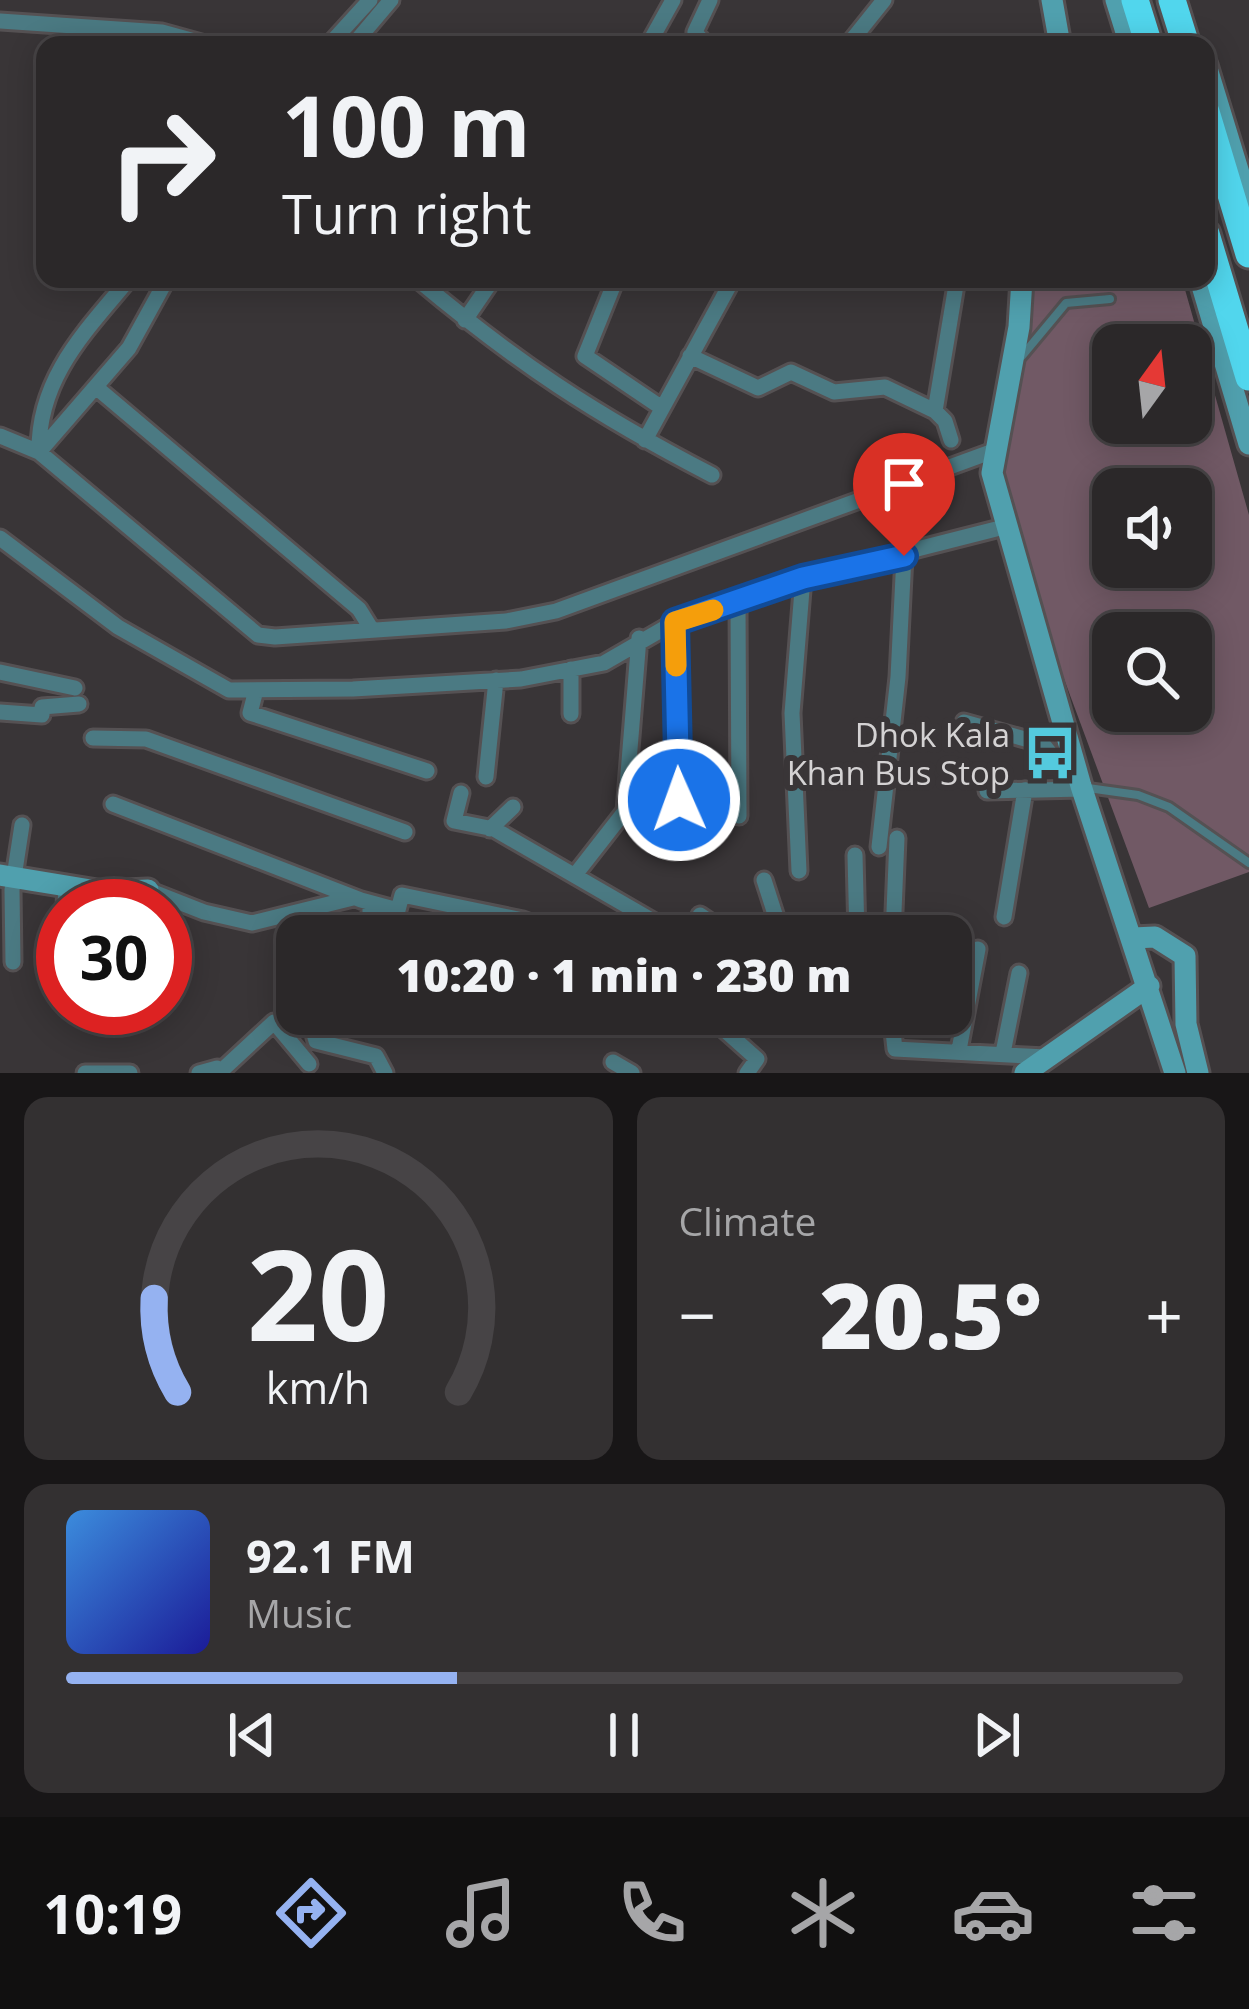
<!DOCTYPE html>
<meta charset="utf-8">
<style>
:root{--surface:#2b2829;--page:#333031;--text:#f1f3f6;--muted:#a6a6a8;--line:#474446;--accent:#95b2f1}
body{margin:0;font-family:"Open Sans",sans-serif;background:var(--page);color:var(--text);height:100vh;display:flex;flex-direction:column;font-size:45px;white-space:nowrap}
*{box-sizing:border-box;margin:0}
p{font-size:39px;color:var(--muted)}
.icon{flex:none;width:66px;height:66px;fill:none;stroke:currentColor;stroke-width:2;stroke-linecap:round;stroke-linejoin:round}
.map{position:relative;height:1073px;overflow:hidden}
.side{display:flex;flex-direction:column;gap:24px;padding:24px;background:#181617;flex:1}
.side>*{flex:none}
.hud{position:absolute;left:36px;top:36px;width:1179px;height:252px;border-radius:24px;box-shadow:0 6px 30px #0003,0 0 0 3px var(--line);background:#2b2829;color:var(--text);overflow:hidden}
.needle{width:78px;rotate:15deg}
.tools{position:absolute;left:1092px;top:324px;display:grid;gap:24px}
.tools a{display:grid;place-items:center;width:120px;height:120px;border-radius:24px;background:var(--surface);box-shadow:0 6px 30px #0003,0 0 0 3px var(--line);font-size:60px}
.speed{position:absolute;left:36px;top:879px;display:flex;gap:24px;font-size:60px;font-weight:700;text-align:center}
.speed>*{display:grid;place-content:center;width:156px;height:156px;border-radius:50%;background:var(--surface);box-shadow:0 6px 30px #0003,0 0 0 3px var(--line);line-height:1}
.speed .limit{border:18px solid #d22;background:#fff;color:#111}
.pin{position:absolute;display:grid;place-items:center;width:102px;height:102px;color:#fff;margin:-123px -51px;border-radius:50% 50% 50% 0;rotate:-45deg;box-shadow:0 0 12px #0007}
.pin .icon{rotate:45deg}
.me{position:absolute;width:132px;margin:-66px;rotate:358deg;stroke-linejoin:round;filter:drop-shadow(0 0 9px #0008)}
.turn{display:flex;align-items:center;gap:42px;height:252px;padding:0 48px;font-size:54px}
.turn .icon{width:156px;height:156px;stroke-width:2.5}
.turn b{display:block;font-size:84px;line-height:102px}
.big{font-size:90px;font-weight:800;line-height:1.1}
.side .tile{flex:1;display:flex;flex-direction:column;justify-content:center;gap:18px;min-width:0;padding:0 42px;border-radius:24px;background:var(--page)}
.side .dial{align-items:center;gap:0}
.dial svg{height:312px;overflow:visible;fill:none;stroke:var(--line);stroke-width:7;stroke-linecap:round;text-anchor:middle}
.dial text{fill:var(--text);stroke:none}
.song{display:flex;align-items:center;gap:36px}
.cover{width:144px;height:144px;border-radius:18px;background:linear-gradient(135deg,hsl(210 70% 55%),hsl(240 70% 35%))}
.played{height:12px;border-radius:6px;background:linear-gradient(90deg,var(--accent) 35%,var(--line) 35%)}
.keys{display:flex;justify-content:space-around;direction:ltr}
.heat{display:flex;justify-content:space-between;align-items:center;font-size:66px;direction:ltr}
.side .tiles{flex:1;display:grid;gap:24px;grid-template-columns:1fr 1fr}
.tile:last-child{grid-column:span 2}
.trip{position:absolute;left:276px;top:915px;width:696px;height:120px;border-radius:24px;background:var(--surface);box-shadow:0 6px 30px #0003,0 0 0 3px var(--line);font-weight:800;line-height:120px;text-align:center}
.dock{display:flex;height:192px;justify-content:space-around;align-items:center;background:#111010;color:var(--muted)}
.dock .icon{width:84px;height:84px}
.dock .current{color:var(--accent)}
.dock b{font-size:54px;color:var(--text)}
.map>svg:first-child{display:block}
.green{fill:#715965;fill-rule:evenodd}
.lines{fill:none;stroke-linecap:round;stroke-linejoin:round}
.lane-casing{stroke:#555153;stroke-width:14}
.street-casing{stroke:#555153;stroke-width:21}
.secondary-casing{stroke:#555153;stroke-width:27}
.highway-casing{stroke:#555153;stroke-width:33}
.lane{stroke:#4b7a83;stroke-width:8}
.street{stroke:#4b7a83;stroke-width:15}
.secondary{stroke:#50a0ae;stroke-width:21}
.highway{stroke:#51d6ed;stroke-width:27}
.route-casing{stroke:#114b97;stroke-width:30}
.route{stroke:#1a73e8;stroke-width:21}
.slow{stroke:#f59e0b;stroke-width:21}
.labels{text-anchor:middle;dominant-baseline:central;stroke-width:12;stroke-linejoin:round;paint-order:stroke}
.poi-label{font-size:33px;fill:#d4d2d3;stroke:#393537;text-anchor:end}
</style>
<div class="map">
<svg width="1249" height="1073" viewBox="0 0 1249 1073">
<rect width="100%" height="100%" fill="#393537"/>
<path class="green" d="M1031,279H1182L1249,515V872L1149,908L998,501ZM1113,345H1191V423H1113ZM1113,489H1191V567H1113ZM1113,633H1191V711H1113Z"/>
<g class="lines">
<defs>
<path id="lane" d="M1022,356L1066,303L1110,299
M1088,788L1138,795L1169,807L1249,863"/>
<path id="street" d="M0,21L162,32L209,45
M329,45L370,0
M353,45L391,0
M648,45L673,0
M706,45L695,32L710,0
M848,45L884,0
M417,279C517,363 596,415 712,475
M616,279L585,356L662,408
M465,320L493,279
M690,356L758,388L791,372L834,392L885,387L935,411L945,421L951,440
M97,388L359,609L372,630
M935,411L957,279
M0,436L39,452L258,635L275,637L506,621L556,611L996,450
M645,440L733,279
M39,452L129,348L167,279
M39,452C38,378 85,332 129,279
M0,538L118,627L229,690L353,689L521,679L604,663L675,622L803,578L1004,527
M738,602L739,816
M675,622L679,800
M571,669V714
M0,672L75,688
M256,690L250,713L427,771
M0,712L42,715V707L79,704
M964,722L1043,744L1050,753
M93,738L146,739L405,832
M486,777L496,680
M987,791L1083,789
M461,793L454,821L494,829L679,936
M113,804L361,900L398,910L402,895L523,920L565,936
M490,829L513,807
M879,847L898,677L904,556
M855,855L857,936
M799,871L792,713L803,578
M575,875L625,811L639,638
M764,880L782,936
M148,890L204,912L252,923L353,898
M370,903V936
M65,906L66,886
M700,915L731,936
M1004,917L1025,790
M893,936L897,838
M13,962L12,890L22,825
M891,1014L895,1049L1046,1057
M711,1018L757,1059L747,1073
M274,1022L309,1064
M959,1050L978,949
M1003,1053L1019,973
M613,1062L632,1073
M85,1073H130
M199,1073L217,1068
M219,1073L274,1022L311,1023L316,1041L376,1056L385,1073"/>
<path id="secondary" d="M1052,0L1060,45
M1116,0L1130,45
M1206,65L1249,206
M1022,279L1019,327L992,473L1081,786L1175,1073
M1200,279L1249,444
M0,875L103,892L148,890
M1133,938L1155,937L1185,956L1186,1024L1198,1073
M1025,1073L1149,986"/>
<path id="highway" d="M1135,0L1149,45
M1172,0L1186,45
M1206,112L1249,254
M1206,234L1249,377"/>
</defs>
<use href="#lane" class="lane-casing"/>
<use href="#street" class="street-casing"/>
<use href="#secondary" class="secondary-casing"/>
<use href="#highway" class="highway-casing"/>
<use href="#lane" class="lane"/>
<use href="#street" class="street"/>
<use href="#secondary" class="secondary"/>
<use href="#highway" class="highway"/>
</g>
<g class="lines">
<defs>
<path id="route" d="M679,800L675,622L803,578L904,556"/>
</defs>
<use href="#route" class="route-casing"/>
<use href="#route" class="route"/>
<path class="slow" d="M676,666L675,622L713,610"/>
</g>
<defs>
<symbol id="bus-bare" viewBox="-9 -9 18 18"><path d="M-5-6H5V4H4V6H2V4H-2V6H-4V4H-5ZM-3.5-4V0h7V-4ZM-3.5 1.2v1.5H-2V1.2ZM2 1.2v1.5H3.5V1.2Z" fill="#54cade" stroke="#393537" stroke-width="2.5" paint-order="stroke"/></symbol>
</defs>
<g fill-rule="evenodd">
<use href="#bus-bare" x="1012" y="715" width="76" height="76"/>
</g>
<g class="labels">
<g class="poi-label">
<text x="1010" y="734">Dhok Kala<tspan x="1010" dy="38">Khan Bus Stop</tspan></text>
</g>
</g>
</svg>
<div class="tools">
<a><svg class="needle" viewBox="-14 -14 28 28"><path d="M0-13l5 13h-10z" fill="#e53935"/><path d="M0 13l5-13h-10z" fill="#a6a6a8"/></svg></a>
<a><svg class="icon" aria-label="sound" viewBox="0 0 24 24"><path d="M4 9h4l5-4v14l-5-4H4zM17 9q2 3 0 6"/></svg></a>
<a><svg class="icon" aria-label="search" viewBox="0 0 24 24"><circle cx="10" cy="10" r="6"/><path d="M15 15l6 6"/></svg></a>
</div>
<div class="speed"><div class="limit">30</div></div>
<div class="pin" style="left:904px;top:556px;background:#d93025"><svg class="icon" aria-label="arrive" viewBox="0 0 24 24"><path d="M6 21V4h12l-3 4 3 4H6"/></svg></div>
<svg class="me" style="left:679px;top:800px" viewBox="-20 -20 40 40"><circle r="17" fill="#1a73e8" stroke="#fff" stroke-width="3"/><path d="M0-11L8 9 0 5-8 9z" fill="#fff"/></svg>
<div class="trip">10:20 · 1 min · 230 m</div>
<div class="hud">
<div class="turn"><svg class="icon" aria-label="right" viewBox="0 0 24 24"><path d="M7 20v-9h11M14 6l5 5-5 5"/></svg><div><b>100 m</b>Turn right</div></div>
</div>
</div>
<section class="side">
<div class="tiles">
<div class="tile dial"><svg viewBox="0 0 100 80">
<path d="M14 69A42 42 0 1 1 86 69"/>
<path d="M14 69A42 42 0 0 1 8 45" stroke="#95b2f1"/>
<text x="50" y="56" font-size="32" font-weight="700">20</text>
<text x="50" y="72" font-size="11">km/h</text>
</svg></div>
<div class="tile"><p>Climate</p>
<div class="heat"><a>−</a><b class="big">20.5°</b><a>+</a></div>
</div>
<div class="tile">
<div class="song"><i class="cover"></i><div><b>92.1 FM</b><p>Music</p></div></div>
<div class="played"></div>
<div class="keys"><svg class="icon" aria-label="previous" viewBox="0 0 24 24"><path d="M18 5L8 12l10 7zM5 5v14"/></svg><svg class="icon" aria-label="pause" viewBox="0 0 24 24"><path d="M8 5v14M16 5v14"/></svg><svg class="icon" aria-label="next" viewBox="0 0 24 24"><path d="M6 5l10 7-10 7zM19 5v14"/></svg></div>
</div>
</div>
</section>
<nav class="dock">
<b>10:19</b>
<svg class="icon current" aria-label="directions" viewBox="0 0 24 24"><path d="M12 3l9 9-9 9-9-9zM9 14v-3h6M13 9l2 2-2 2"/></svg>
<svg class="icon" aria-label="music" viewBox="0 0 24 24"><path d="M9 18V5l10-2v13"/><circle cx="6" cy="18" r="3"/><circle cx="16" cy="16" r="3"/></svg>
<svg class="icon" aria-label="phone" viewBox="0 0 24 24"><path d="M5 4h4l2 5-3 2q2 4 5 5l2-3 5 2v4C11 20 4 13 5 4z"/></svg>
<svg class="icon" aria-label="climate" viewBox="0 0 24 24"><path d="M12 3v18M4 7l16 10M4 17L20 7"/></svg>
<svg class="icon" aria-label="car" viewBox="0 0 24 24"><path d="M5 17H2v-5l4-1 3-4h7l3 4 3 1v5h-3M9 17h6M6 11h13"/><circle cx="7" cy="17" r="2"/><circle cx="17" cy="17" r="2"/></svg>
<svg class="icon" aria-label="filters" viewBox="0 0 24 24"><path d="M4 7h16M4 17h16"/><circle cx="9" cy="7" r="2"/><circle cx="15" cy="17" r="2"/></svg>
</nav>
